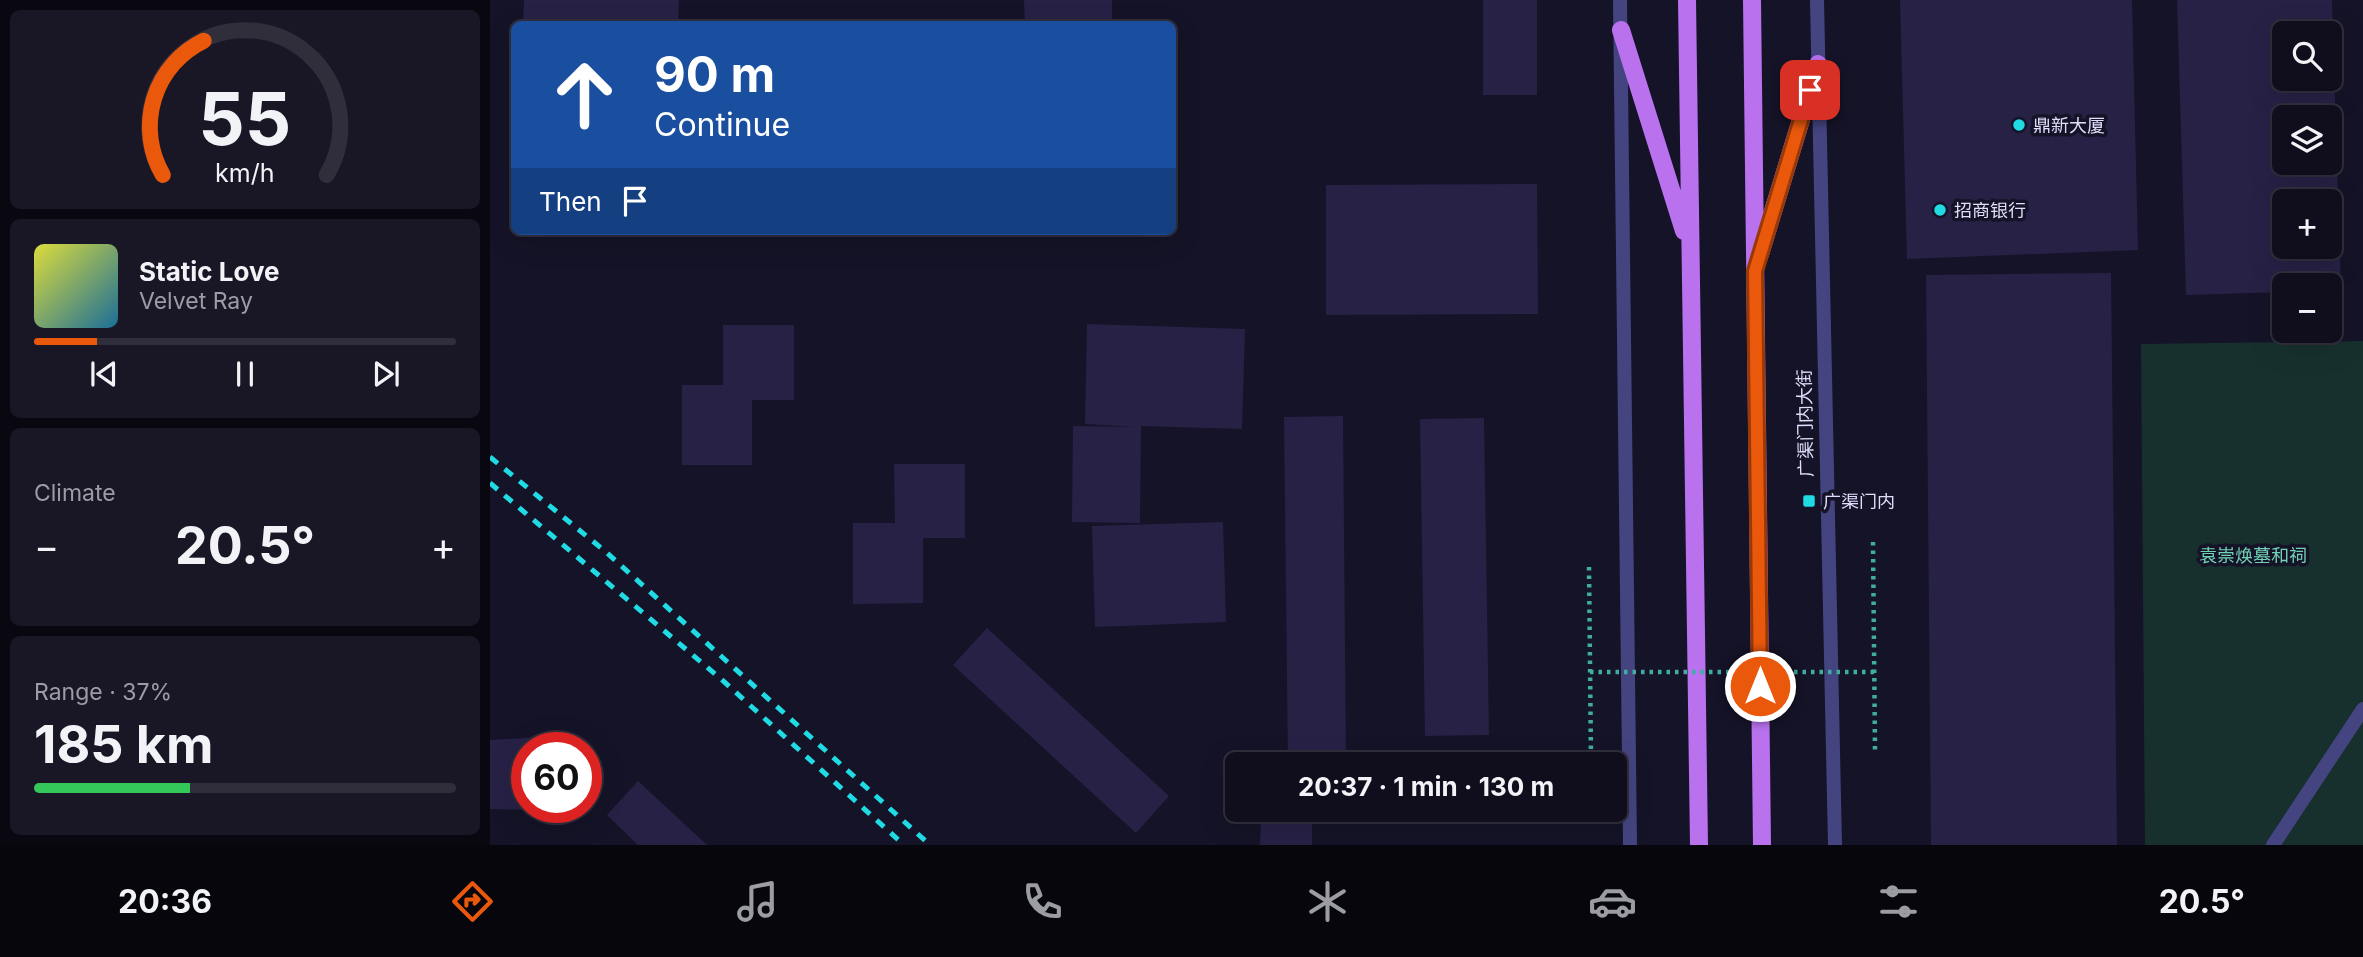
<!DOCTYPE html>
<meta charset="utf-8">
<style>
:root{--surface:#100e1d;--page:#191726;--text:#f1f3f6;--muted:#9c9ca4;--line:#302e3b;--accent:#ea580c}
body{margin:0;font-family:Inter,"Noto Sans SC",sans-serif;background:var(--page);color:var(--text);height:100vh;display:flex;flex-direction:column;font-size:26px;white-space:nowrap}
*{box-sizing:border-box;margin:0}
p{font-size:23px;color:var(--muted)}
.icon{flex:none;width:38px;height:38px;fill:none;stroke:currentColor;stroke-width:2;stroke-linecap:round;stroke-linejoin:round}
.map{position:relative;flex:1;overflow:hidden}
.details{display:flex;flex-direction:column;gap:10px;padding:10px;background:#090810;width:490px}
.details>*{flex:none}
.top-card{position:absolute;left:21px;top:21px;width:665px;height:214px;border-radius:10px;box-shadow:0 7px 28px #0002,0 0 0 2px var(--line);background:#1a4fa0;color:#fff;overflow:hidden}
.buttons{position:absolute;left:1782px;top:21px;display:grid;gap:14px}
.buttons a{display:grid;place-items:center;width:70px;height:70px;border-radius:10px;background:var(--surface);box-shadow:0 7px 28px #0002,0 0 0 2px var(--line);font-size:35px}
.speed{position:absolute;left:21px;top:732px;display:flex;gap:14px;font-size:35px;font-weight:700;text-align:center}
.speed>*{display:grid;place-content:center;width:91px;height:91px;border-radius:50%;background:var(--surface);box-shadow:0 7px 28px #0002,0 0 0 2px var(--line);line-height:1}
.speed .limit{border:10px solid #d22;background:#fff;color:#111}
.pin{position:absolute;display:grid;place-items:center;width:60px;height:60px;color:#fff;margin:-30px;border-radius:14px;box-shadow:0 4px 10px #0006}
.me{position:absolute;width:77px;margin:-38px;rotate:0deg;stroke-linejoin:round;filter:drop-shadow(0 0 5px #0008)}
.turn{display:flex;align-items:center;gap:24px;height:147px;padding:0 28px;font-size:32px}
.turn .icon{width:91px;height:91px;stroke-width:2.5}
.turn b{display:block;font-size:49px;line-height:60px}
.then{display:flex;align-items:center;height:66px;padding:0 28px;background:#0003;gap:14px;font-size:26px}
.big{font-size:52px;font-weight:700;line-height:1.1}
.details .widget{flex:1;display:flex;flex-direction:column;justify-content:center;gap:10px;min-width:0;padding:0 24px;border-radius:10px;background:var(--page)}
.details .dial{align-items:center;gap:0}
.dial svg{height:182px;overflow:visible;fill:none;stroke:var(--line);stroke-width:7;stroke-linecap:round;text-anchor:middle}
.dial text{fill:var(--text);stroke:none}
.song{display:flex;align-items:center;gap:21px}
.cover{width:84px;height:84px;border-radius:10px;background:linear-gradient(135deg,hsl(60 70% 55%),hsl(200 70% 35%))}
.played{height:7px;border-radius:4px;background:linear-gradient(90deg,var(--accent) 15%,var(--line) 15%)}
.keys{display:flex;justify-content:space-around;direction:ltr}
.heat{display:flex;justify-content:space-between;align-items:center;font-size:38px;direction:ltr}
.charge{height:10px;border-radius:5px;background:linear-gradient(90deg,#34c759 37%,var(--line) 0)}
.trip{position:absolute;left:735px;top:752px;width:402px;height:70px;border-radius:10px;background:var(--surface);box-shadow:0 7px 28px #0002,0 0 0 2px var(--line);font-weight:700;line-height:70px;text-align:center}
.tab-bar{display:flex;height:112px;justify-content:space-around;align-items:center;background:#06060c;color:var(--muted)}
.tab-bar .icon{width:49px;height:49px}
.tab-bar .active{color:var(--accent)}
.tab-bar b{font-size:32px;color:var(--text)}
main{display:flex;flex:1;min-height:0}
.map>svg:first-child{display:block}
.green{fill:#17302e}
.building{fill:#272146;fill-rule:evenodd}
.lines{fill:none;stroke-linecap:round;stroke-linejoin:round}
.path{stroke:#3fada1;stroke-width:4.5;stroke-dasharray:3.5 5;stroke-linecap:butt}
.service{stroke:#444580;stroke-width:14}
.tertiary{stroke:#444580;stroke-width:14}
.primary{stroke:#b971ee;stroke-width:18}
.rail{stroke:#20dae4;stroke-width:5;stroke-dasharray:10 9;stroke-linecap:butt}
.path-bridge{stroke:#3fada1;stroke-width:4.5;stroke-dasharray:3.5 5;stroke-linecap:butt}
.route-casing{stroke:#983908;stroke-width:18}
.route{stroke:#ea580c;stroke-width:12}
.poi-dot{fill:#20dae4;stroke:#151327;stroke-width:2.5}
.labels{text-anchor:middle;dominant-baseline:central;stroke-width:7;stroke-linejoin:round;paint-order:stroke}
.poi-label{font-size:18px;fill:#dfddfb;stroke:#151327;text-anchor:start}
.street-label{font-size:18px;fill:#dfddfb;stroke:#151327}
.park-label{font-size:18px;fill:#71d3b6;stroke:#151327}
</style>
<main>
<section class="details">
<div class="widget dial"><svg viewBox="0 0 100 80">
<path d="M14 69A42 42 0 1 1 86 69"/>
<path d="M14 69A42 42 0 0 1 32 10" stroke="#ea580c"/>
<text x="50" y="56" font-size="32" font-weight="700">55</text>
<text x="50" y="72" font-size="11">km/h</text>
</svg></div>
<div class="widget">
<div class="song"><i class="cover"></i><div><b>Static Love</b><p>Velvet Ray</p></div></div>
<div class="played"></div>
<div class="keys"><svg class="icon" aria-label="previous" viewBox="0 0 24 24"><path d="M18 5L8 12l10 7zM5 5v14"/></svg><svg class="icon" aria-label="pause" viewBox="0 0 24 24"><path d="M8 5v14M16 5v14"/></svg><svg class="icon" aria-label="next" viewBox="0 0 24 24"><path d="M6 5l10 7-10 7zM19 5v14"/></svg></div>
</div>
<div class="widget"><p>Climate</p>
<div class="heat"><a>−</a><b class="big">20.5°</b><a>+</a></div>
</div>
<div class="widget"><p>Range · 37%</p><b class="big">185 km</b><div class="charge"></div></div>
</section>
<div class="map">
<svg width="1873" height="845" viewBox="0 0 1873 845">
<rect width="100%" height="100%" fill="#151327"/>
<path class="green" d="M1873,341V845H1655L1651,344Z"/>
<path class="building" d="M34,0H189L188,24H33Z
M534,0H622V24H535Z
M993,0H1047V95H993Z
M1410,0H1642L1648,250L1417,259Z
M1687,0H1842L1851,290L1839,291V285H1794V292L1696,295ZM1794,33H1839V79H1794ZM1794,117H1839V163H1794ZM1794,201H1839V247H1794Z
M1047,184L1048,314L836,315V185Z
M1621,273L1627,845H1441L1436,275Z
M597,324L755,329L752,429L651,426L650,523L582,522L583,426L646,427L595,424Z
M233,325H304V400H262V465H192V385H233Z
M853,416L856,765H798L794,417Z
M994,418L999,735L935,736L930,419Z
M404,464H475V538H433V603L363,604V523H405Z
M733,522L736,622L605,627L602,526Z
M497,628L679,796L646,833L463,665Z
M50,737V747H37V807H50L49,810L0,809V740Z
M148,781L217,845H148L117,815Z
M799,810H857V814L799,815Z
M771,817L822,818V845H770Z"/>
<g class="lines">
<path class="path" d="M1383,542L1385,751
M1099,567L1101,759"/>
<path class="service" d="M1783,845L1873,709"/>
<path class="tertiary" d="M1130,0L1140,845
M1327,0L1345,845"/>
<path class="primary" d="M1197,0L1209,845
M1262,0L1272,845
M1131,30L1194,231
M1270,254L1328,64"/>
<path class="rail" d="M0,457L116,552L440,845
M0,483L231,679L414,845"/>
<path class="path-bridge" d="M1100,672H1384"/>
</g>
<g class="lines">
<defs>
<path id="route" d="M1270,686L1265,271L1320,90"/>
</defs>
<use href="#route" class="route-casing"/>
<use href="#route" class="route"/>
</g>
<g class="poi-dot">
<circle cx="1529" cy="125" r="7"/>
<circle cx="1450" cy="210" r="7"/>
<rect x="1312" y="494" width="14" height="14" rx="3.5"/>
</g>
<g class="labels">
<g class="poi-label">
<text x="1543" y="125">鼎新大厦</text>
<text x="1464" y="210">招商银行</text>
<text x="1333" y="501">广渠门内</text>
</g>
<g class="street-label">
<text transform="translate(1315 423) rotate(-91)">广渠门内大街</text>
</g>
<g class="park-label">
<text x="1763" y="555">袁崇焕墓和祠</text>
</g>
</g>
</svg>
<div class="buttons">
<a><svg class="icon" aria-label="search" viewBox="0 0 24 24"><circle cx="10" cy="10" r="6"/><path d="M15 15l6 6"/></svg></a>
<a><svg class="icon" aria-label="layers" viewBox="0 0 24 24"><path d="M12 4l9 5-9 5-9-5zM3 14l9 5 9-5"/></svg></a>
<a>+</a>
<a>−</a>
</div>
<div class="speed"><div class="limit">60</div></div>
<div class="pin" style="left:1320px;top:90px;background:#d93025"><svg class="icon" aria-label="arrive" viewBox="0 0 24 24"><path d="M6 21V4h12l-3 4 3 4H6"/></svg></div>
<svg class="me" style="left:1270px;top:686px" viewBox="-20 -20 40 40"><circle r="17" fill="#ea580c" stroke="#fff" stroke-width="3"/><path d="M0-11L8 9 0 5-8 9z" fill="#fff"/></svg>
<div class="trip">20:37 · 1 min · 130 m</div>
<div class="top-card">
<div class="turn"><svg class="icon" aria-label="ahead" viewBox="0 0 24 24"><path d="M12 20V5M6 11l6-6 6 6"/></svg><div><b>90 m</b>Continue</div></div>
<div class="then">Then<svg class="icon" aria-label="arrive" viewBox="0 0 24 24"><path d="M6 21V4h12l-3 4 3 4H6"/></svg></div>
</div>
</div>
</main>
<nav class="tab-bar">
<b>20:36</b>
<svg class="icon active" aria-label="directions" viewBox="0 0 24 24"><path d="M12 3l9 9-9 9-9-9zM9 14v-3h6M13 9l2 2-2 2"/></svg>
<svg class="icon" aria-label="music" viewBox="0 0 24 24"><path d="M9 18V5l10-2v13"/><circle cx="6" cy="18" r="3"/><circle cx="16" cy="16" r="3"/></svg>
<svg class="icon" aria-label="phone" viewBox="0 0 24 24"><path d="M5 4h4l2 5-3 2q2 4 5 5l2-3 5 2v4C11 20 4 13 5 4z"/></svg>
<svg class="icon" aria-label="climate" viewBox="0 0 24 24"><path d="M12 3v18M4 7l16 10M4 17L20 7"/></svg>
<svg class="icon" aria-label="car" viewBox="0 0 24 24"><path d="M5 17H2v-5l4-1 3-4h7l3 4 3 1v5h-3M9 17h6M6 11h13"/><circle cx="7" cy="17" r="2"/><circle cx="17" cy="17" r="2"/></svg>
<svg class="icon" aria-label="filters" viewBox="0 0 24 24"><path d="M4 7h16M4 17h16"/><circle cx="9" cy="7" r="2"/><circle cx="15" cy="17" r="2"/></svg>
<b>20.5°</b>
</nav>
